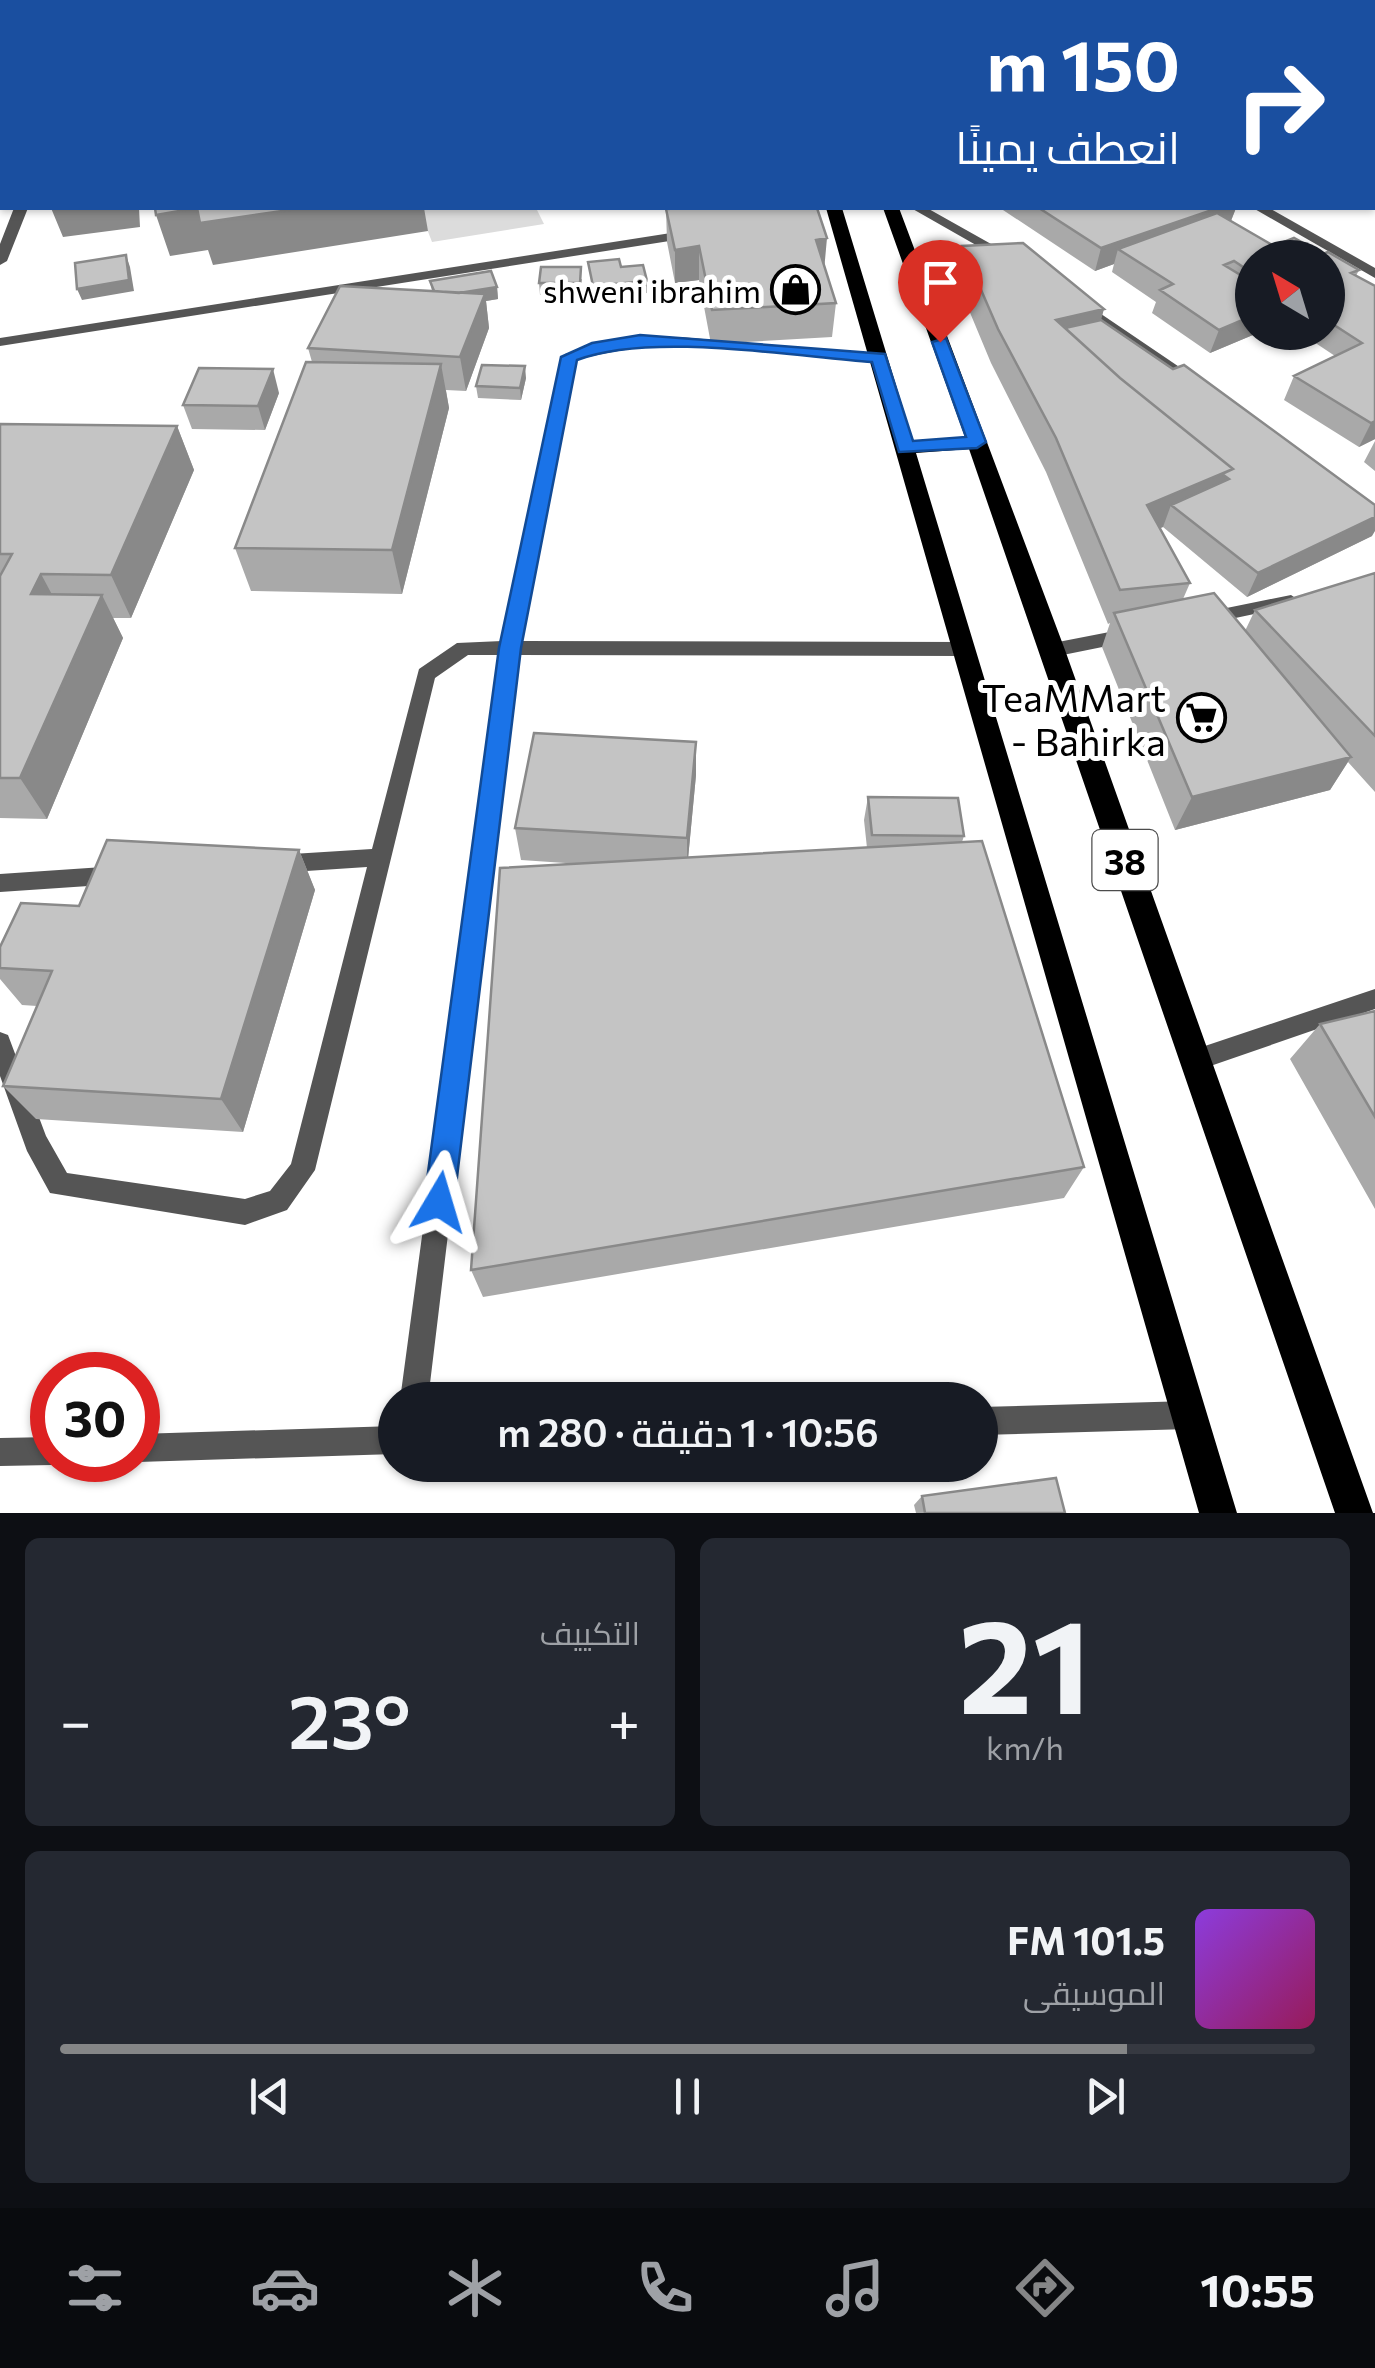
<!DOCTYPE html>
<html lang="ar">
<meta charset="utf-8">
<style>
:root{--surface:#171b24;--page:#242831;--text:#f1f3f6;--muted:#9ea1a6;--line:#363941;--accent:#858687}
body{margin:0;font-family:Commissioner,Cairo,sans-serif;background:var(--page);color:var(--text);direction:rtl;height:100vh;display:flex;flex-direction:column;font-size:38px;white-space:nowrap}
*{box-sizing:border-box;margin:0}
p{font-size:32px;color:var(--muted)}
.icon{flex:none;width:55px;height:55px;fill:none;stroke:currentColor;stroke-width:2;stroke-linecap:round;stroke-linejoin:round}
.map{position:relative;height:1513px;overflow:hidden;direction:ltr}
.drawer{display:flex;flex-direction:column;gap:25px;padding:25px;background:#0d0f14;flex:1}
.drawer>*{flex:none}
.guide{position:absolute;left:0px;top:0px;width:1375px;height:210px;box-shadow:0 2px 8px #0004;direction:rtl;background:#1a4fa0;color:#fff;overflow:hidden}
.needle{width:65px;rotate:322deg}
.controls{position:absolute;left:1235px;top:240px;display:grid;gap:20px}
.controls a{display:grid;place-items:center;width:110px;height:110px;border-radius:50%;background:var(--surface);box-shadow:0 2px 8px #0004;font-size:50px}
.speed{position:absolute;left:30px;top:1352px;display:flex;gap:20px;font-size:50px;font-weight:700;text-align:center}
.speed>*{display:grid;place-content:center;width:130px;height:130px;border-radius:50%;background:var(--surface);box-shadow:0 2px 8px #0004;line-height:1}
.speed .limit{border:15px solid #d22;background:#fff;color:#111}
.pin{position:absolute;display:grid;place-items:center;width:85px;height:85px;color:#fff;margin:-102px -42px;border-radius:50% 50% 50% 0;rotate:-45deg;box-shadow:0 0 10px #0007}
.pin .icon{rotate:45deg}
.me{position:absolute;width:110px;margin:-55px;rotate:7deg;stroke-linejoin:round;filter:drop-shadow(0 0 8px #0008)}
.turn{display:flex;align-items:center;gap:35px;height:210px;padding:0 30px;font-size:45px}
.turn .icon{width:130px;height:130px;stroke-width:2.5}
.turn b{display:block;font-size:70px;line-height:85px}
.big{font-size:75px;font-weight:600;line-height:1.1}
.drawer .tile{flex:1;display:flex;flex-direction:column;justify-content:center;gap:15px;min-width:0;padding:0 35px;border-radius:15px;background:var(--page)}
.drawer .dial{align-items:center;gap:0}
.dial b{font-size:130px;line-height:1}
.song{display:flex;align-items:center;gap:30px}
.cover{width:120px;height:120px;border-radius:15px;background:linear-gradient(135deg,hsl(270 70% 55%),hsl(330 70% 35%))}
.played{height:10px;border-radius:5px;background:linear-gradient(90deg,var(--accent) 85%,var(--line) 85%)}
.keys{display:flex;justify-content:space-around;direction:ltr}
.heat{display:flex;justify-content:space-between;align-items:center;font-size:55px;direction:ltr}
.drawer .tiles{flex:1;display:grid;gap:25px;grid-template-columns:1fr 1fr}
.tile:last-child{grid-column:span 2}
.trip{position:absolute;left:378px;top:1382px;width:620px;height:100px;border-radius:50px;background:var(--surface);box-shadow:0 2px 8px #0004;font-weight:600;line-height:100px;text-align:center;direction:rtl}
.tabs{display:flex;height:160px;justify-content:space-around;align-items:center;background:#090b0e;color:var(--muted)}
.tabs .icon{width:70px;height:70px}
.tabs .active{color:var(--accent)}
.tabs b{font-size:45px;color:var(--text)}
.map>svg:first-child{display:block}
.green{fill:#dcdcdc}
.lines{fill:none;stroke-linecap:round;stroke-linejoin:round}
.minor{fill:#555;fill-rule:evenodd}
.primary{fill:#000;fill-rule:evenodd}
.wall{fill:#a9a9a9}
.shaded-wall{fill:#898989}
.building{fill:#c4c4c4;stroke:#898989;stroke-width:2.5}
.route{fill:#1a73e8;stroke:#114b97;stroke-width:2.5}
.labels{text-anchor:middle;dominant-baseline:central;stroke-width:10;stroke-linejoin:round;paint-order:stroke}
.far-poi-label{font-size:32px;fill:#000;stroke:#fff;text-anchor:end}
.shield{fill:#fff;stroke:#4c4c4c;stroke-width:2.5}
.shield-label{font-size:35px;font-weight:bold;fill:#000}
.poi-label{font-size:38px;fill:#000;stroke:#fff;text-anchor:end}
</style>
<div class="map">
<svg width="1375" height="1513" viewBox="0 0 1375 1513">
<rect width="100%" height="100%" fill="#fff"/>
<path class="green" d="M419,208H536L544,224L432,242Z"/>
<g class="lines">
<path class="minor" d="M557,0H567L568,2H558Z
M1141,0H1156L1157,2H1143Z
M1369,0H1375V4Z
M1372,110H1375V118L1372,117Z
M14,208H28L7,261L0,265V244Z
M911,208H927L1016,258L1004,261Z
M1253,208H1269L1375,268V278Z
M690,230L697,234L695,237L0,346V338Z
M1079,299L1200,381V387H1190L1074,306V300Z
M680,337L879,354L886,358L879,362C779,353 675,332 577,360L521,641L964,642L973,649L964,656L518,655L428,1400H400L500,655H468L435,678L315,1170L287,1210L245,1225L50,1193L27,1151L0,1076V1032L8,1035L46,1136L67,1173L245,1199L270,1191L291,1164L367,867L276,873L268,870L265,864L268,858L276,855L372,849L419,669L457,643L502,641L565,354L603,343Z
M1291,595L1300,601L1297,605L1207,624L1198,618L1207,612Z
M1130,628L1139,635L1137,640L1053,657L1044,650L1053,643Z
M118,866L126,869L129,875L126,881L118,884L0,892V874Z
M1375,989V1009L1193,1072L1185,1069L1181,1061L1185,1053L1193,1050Z
M1189,1401L1199,1405L1203,1415L1199,1425L1189,1429L980,1435V1407Z
M395,1426V1454L138,1462L132,1460H138V1434Z
M52,1437V1460L62,1461L52,1465L0,1466V1438Z"/>
<path class="primary" d="M731,0H743L744,2H732Z
M781,0H793L794,2H782Z
M826,208H842L913,441L965,437L883,208H899L1065,650L1373,1513H1335L969,449L916,453L1237,1513H1199Z"/>
</g>
<path class="wall" d="M0,0H104L105,2H2V137H0Z
M1000,208H1236L1231,221L1274,246L1294,238L1323,254L1328,252L1359,270L1356,276L1375,286V439L1359,447L1284,400L1294,376L1335,356L1299,332H1328V258H1252V332H1260L1210,353L1152,313L1156,302L1112,272L1114,264L1095,271Z
M666,209L825,267L836,303L832,337L711,344L699,280L675,283L667,242Z
M962,246L1101,320L1372,536L1247,597L1163,527L1160,528L1190,583L1183,599L1245,631L1255,610L1375,573V792L1348,762L1330,790L1175,830L1102,647L1110,623L1108,624L1046,472L991,363L956,279Z
M588,262L621,267L647,281V293L594,298Z
M582,279L580,294L540,295L539,283Z
M430,281L497,287L498,299L486,301L489,328L466,391L446,390L449,408L402,594L251,591L235,548L312,362L308,348L432,291Z
M526,378L521,400L478,398L476,386Z
M279,393L265,430L192,429L183,405Z
M0,424L177,426L194,470L131,618H113L123,638L47,819L0,818Z
M1375,441V471L1364,462Z
M696,775L688,858L867,848L864,820L868,797L964,836L962,842L1084,1167L1064,1198L483,1297L471,1270L580,864L521,860L515,828Z
M299,850L315,890L243,1132L36,1119L3,1086L37,1006L22,1005L0,979V947L79,906Z
M1375,1011V1209L1290,1059L1320,1024Z
M922,1496L1065,1513H916L914,1505Z"/>
<path class="shaded-wall" d="M91,0H104L105,2H89Z
M51,208H139L140,227L63,237Z
M197,208H424L428,231L213,265L208,250L170,256L156,215Z
M1218,208H1236L1230,223L1118,249L1114,264L1095,271L1101,248Z
M827,238L824,271L816,240Z
M699,246V280L675,283V250Z
M126,255L130,267L134,291L82,300L77,289Z
M497,287L498,299L486,301L489,328L466,391L460,357L436,297Z
M1104,309L1095,343L1073,348L1056,320Z
M1252,316V332H1260L1210,353L1219,330Z
M441,364L449,408L402,594L392,550Z
M525,366L526,378L521,400L520,388Z
M273,369L279,393L265,430L258,406Z
M1375,421V439L1359,447L1371,423Z
M177,426L194,470L131,618L111,575Z
M1233,469L1219,503L1171,505L1163,527L1135,539L1147,505Z
M1375,517V531L1372,536L1247,597L1258,573Z
M41,574L64,617L31,594Z
M102,595L123,638L47,819L20,778Z
M696,742V775L687,870V838Z
M1351,757L1330,790L1175,830L1192,797Z
M299,850L315,890L243,1132L221,1099Z"/>
<path class="building" d="M0,0H91L89,2H2V115H0Z
M131,0H290V2H130Z
M402,0H561L562,2H374Z
M591,0H719L720,2H593Z
M0,157H2V178L0,179Z
M155,208H303L200,223L197,208L156,215Z
M684,208H817L827,238L816,240L836,303L712,310L699,246L675,250L666,209Z
M1039,208H1218L1101,248Z
M1217,213L1274,246L1294,238L1323,254L1328,252L1359,270L1351,273L1375,286V421L1371,423L1294,376L1362,343L1328,321V258H1252V273L1234,261L1224,265L1252,282V316L1219,330L1160,290L1173,284L1118,249Z
M1023,243L1104,309L1056,320L1120,378L1233,469L1147,505L1190,583L1120,590L1056,438L998,329L962,246Z
M126,255L129,280L77,289L75,263Z
M619,259L621,267L643,265L647,281L593,286L588,262Z
M541,267H581L580,283H539Z
M491,271L497,287L459,293L434,291L430,281Z
M340,286L485,294L460,357L308,348Z
M1101,320L1173,369L1184,365L1375,505V517L1258,573L1171,505L1229,479L1222,474L1233,469L1120,378L1065,328Z
M306,362L441,364L392,550L235,548Z
M482,365L525,366L520,388L476,386Z
M199,368L273,369L258,406L183,405Z
M0,424L177,426L111,575L41,574L31,594L102,595L20,778H0V576L12,554H0Z
M1375,573V736L1255,610Z
M1214,593L1351,757L1192,797L1114,613Z
M534,733L696,742L687,838L515,828Z
M868,797L958,798L964,836L872,835Z
M107,840L299,850L221,1099L3,1086L52,971L0,968V947L21,903L79,906Z
M982,841L1084,1167L471,1270L500,868Z
M1375,1011V1117L1320,1024Z
M1056,1478L1065,1513H925L922,1496Z"/>
<path class="route" d="M640,335L885,354L913,441L966,437L932,342L946,338L986,442L977,448L899,452L872,362C790,356 651,332 577,360L521,648L454,1202L449,1213L439,1217L429,1213L424,1202L499,648L561,357L592,343Z"/>
<defs>
<symbol id="shop-ring" viewBox="-11 -11 22 22"><circle r="9.5" fill="#fff" stroke="#000" stroke-width="1.5"/><path d="M-5-2.5h2.3a2.7 3.5 0 0 1 5.4 0H5L5.5 6h-11ZM-1.5-2.5h3a1.5 2.3 0 0 0-3 0Z" fill="#000"/></symbol>
<symbol id="supermarket-ring" viewBox="-11 -11 22 22"><circle r="9.5" fill="#fff" stroke="#000" stroke-width="1.5"/><path d="M-6-5.5h2.5l.6 2H6L4.5 2H-2.5L-4.4-4H-6ZM-1.5 3.2a1.3 1.3 0 1 0 .1 0ZM3 3.2a1.3 1.3 0 1 0 .1 0Z" fill="#000"/></symbol>
</defs>
<g fill-rule="evenodd">
<use href="#shop-ring" x="768" y="262" width="55" height="55"/>
<use href="#supermarket-ring" x="1174" y="690" width="55" height="55"/>
</g>
<g class="labels">
<g class="far-poi-label">
<text x="761" y="290">shweni ibrahim</text>
</g>
<rect class="shield" x="1092.5" y="830" width="65" height="60" rx="8"/>
<g class="shield-label">
<text x="1125" y="860">38</text>
</g>
<g class="poi-label">
<text x="1166" y="696">TeaMMart<tspan x="1166" dy="44">- Bahirka</tspan></text>
</g>
</g>
</svg>
<div class="controls">
<a><svg class="needle" viewBox="-14 -14 28 28"><path d="M0-13l5 13h-10z" fill="#e53935"/><path d="M0 13l5-13h-10z" fill="#9ea1a6"/></svg></a>
</div>
<div class="speed"><div class="limit">30</div></div>
<div class="pin" style="left:940px;top:342px;background:#d93025"><svg class="icon" aria-label="arrive" viewBox="0 0 24 24"><path d="M6 21V4h12l-3 4 3 4H6"/></svg></div>
<svg class="me" style="left:439px;top:1202px" viewBox="-20 -20 40 40"><path d="M0-17L14 15 0 8-14 15z" fill="#1a73e8" stroke="#fff" stroke-width="4"/></svg>
<div class="trip">10:56 · 1 دقيقة · 280 m</div>
<div class="guide">
<div class="turn"><svg class="icon" aria-label="right" viewBox="0 0 24 24"><path d="M7 20v-9h11M14 6l5 5-5 5"/></svg><div><b>150 m</b>انعطف يمينًا</div></div>
</div>
</div>
<section class="drawer">
<div class="tiles">
<div class="tile dial"><b>21</b><p>km/h</p></div>
<div class="tile"><p>التكييف</p>
<div class="heat"><a>−</a><b class="big">23°</b><a>+</a></div>
</div>
<div class="tile">
<div class="song"><i class="cover"></i><div><b>101.5 FM</b><p>الموسيقى</p></div></div>
<div class="played"></div>
<div class="keys"><svg class="icon" aria-label="previous" viewBox="0 0 24 24"><path d="M18 5L8 12l10 7zM5 5v14"/></svg><svg class="icon" aria-label="pause" viewBox="0 0 24 24"><path d="M8 5v14M16 5v14"/></svg><svg class="icon" aria-label="next" viewBox="0 0 24 24"><path d="M6 5l10 7-10 7zM19 5v14"/></svg></div>
</div>
</div>
</section>
<nav class="tabs">
<b>10:55</b>
<svg class="icon active" aria-label="directions" viewBox="0 0 24 24"><path d="M12 3l9 9-9 9-9-9zM9 14v-3h6M13 9l2 2-2 2"/></svg>
<svg class="icon" aria-label="music" viewBox="0 0 24 24"><path d="M9 18V5l10-2v13"/><circle cx="6" cy="18" r="3"/><circle cx="16" cy="16" r="3"/></svg>
<svg class="icon" aria-label="phone" viewBox="0 0 24 24"><path d="M5 4h4l2 5-3 2q2 4 5 5l2-3 5 2v4C11 20 4 13 5 4z"/></svg>
<svg class="icon" aria-label="climate" viewBox="0 0 24 24"><path d="M12 3v18M4 7l16 10M4 17L20 7"/></svg>
<svg class="icon" aria-label="car" viewBox="0 0 24 24"><path d="M5 17H2v-5l4-1 3-4h7l3 4 3 1v5h-3M9 17h6M6 11h13"/><circle cx="7" cy="17" r="2"/><circle cx="17" cy="17" r="2"/></svg>
<svg class="icon" aria-label="filters" viewBox="0 0 24 24"><path d="M4 7h16M4 17h16"/><circle cx="9" cy="7" r="2"/><circle cx="15" cy="17" r="2"/></svg>
</nav>
